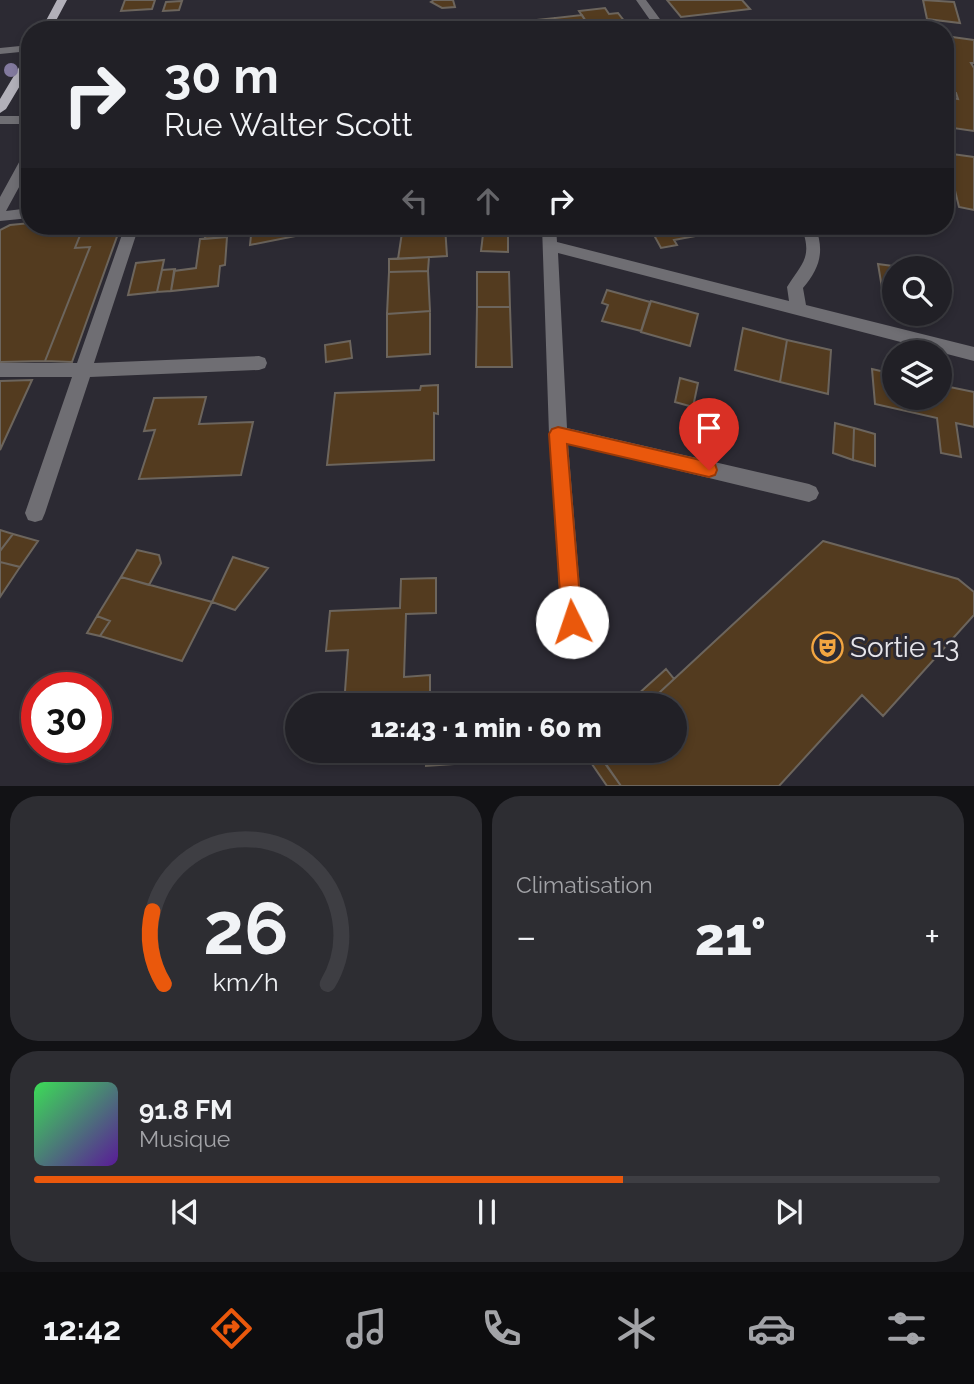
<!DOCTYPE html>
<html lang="fr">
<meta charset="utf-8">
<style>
:root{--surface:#212026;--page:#2d2d32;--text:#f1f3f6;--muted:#a2a3a7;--line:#3e3e43;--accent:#ea580c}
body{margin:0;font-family:Raleway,sans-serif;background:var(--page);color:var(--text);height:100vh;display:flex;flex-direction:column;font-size:26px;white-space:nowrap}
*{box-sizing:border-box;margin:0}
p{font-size:23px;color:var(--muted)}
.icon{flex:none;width:38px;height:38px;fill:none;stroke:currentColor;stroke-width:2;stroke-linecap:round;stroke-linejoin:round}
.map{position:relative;height:786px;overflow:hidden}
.panel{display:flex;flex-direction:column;gap:10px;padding:10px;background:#121215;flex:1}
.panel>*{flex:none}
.guide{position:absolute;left:21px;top:21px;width:933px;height:214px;border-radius:28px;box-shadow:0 4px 10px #0003,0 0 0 2px var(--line);background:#212026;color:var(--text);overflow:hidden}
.tools{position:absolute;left:882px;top:256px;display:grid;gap:14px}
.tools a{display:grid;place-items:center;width:70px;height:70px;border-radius:50%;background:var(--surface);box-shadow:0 4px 10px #0003,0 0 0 2px var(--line);font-size:35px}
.speed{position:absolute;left:21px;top:672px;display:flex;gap:14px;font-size:35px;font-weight:700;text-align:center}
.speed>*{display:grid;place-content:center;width:91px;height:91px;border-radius:50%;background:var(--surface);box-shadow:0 4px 10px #0003,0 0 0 2px var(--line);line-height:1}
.speed .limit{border:10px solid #d22;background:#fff;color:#111}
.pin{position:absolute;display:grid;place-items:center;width:60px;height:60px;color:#fff;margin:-72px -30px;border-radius:50% 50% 50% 0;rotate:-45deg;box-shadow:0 0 7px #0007}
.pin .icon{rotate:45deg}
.me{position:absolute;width:77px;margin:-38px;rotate:356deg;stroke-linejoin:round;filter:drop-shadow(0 0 5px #0008)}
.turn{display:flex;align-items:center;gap:24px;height:147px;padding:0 28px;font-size:32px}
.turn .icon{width:91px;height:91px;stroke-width:2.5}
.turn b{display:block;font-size:49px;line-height:60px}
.lanes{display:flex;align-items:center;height:66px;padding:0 28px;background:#0003;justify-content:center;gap:35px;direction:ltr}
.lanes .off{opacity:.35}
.big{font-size:52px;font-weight:800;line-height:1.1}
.panel .widget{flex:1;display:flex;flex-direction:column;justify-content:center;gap:10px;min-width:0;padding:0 24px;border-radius:28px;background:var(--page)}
.panel .dial{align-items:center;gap:0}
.dial svg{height:182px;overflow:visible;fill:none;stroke:var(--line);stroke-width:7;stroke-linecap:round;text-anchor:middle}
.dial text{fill:var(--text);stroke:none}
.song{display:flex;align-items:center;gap:21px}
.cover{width:84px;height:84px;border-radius:10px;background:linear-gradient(135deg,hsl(130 70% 55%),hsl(270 70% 35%))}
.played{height:7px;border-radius:4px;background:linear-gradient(90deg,var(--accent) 65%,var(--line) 65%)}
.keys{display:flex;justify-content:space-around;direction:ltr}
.heat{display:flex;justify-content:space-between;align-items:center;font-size:38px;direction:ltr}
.panel .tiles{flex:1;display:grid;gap:10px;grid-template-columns:1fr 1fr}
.widget:last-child{grid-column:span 2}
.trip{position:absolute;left:285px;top:693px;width:402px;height:70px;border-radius:35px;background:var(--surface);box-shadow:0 4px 10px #0003,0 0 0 2px var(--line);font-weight:800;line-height:70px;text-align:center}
.tab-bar{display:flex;height:112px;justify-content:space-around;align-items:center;background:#0d0d0f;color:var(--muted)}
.tab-bar .icon{width:49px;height:49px}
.tab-bar .current{color:var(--accent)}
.tab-bar b{font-size:32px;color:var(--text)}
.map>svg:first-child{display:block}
.building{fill:#533b1f;stroke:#6c655d;stroke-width:2}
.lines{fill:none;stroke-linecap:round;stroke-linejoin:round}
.minor{fill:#6f6e73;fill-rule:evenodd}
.major{fill:#b2b0b9;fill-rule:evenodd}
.tree{fill:#82799e}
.route{fill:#ea580c;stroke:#983908;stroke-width:2}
.labels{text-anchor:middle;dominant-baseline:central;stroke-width:6;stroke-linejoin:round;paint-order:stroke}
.near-poi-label{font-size:28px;fill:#e6e5ea;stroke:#2c2a33;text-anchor:start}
</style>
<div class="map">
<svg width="974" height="786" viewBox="0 0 974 786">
<rect width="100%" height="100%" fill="#2c2a33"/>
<path class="building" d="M125,0H155L152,9L121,11Z
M434,0H453L455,7L442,8L431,2Z
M667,0H742L750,9L681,17Z
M923,0L954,2L960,23L927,19Z
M182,1L179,10L163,11L166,2Z
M605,8L609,14L618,13L625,22L589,26L579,11Z
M582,15L589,26L562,30L555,18Z
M555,18L562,30H531L526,21Z
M815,20L825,30H811L802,21Z
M526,21L531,30H489L481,26Z
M205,23L204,30L165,29L166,26Z
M945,36L974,40V63H971L974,68V131L946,127L945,97L958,99L956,93L945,92V64L950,65L948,60H945Z
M945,153L974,157V210L959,207L949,166L945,165Z
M30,223V226H50L46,235L81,233L75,248L90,247L45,361L0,362V230L10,225Z
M99,226H121L119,231L96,233Z
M187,226H229V228L186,232Z
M252,226H346L250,245Z
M403,226H445L447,256L398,259Z
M484,226H508V252L481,251Z
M649,226H700L706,234L674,240L677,245L661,248Z
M871,226H909L913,232H874Z
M229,228L227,237L205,239L206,230Z
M119,231L72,362L45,361L90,247L75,248L81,233Z
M227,237L225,265L220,266L218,286L171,291L174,271L196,268L200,239Z
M429,257L428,271L389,272V259Z
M164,260L157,292L128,295L136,263Z
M878,264L908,268H894V290L882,288Z
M175,269L171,291L157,292L162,270Z
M428,271L430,311L387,314L389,272Z
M477,272H509L510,307H477Z
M607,290L650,302L641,331L602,321L608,305L602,303Z
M651,301L698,314L690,346L641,332Z
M477,307H510L512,367H476Z
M430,311V354L387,357V314Z
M743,328L787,340L780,382L735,370Z
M787,340L831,350L828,394L780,382Z
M350,341L352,358L326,362L325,345Z
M872,369L894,374V397H940V385L974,392V427L956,423L961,457L941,453L937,418L875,404Z
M680,378L698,383L693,407L675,402Z
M32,380L0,450V381Z
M438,385V414L434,413V460L327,465L335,393L420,390L421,386Z
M206,397L199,424L253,422L241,475L139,479L155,430L144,431L154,398Z
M835,423L854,428L853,460L833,453Z
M854,428L875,434V466L853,460Z
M0,530L13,534L0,551Z
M13,534L38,541L20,567L0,562V551Z
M823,541L958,579L974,592V615L883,716L862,695L779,786H621L596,751H676V705H646Z
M137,550L159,555L161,563L149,585L121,577Z
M233,557L268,568L235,610L212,602Z
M0,562L20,567L0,597Z
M121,577L212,602L182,661L100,636L110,621L97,616Z
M436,578V613L406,614L404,677L430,675V705H344L348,650L326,651L330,611L400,608L401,579Z
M97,616L110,621L100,636L87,633Z
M666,669L674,679L646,705H626Z
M427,751H468V763L426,766Z
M583,751H597L621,786H607Z"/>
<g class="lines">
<path class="minor" d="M636,0H646L668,30H657Z
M30,45V51L0,54V48Z
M0,116H30V124H0Z
M30,151V167L6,211L30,208V218L0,221V197L23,155Z
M125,226H139L94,363L259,356L265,358L267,363L265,368L259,370L90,377L45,513L42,520L35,522L28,520L25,513L72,377H0V363H77Z
M542,226H556L557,242L789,301L787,287C803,262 813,257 801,226H815C825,251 820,268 803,288L806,305L974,347V361L558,253L567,428L809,484L816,487L819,493L816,499L809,502L568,444L585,649L582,657L574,660L566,657L563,649L549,434Z"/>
<path class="major" d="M57,0H67L51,30H41Z
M30,56V69L6,109L0,113V99L24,59Z"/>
</g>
<circle class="tree" cx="11" cy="70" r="7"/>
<path class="route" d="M558,427L709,462L715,464L717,470L715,475L709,477L567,444L582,622L579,629L572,632L565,629L562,622L549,434L552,429Z"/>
<defs>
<symbol id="theatre-ring" viewBox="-11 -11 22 22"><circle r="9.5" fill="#2c2a33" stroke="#f2a541" stroke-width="1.5"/><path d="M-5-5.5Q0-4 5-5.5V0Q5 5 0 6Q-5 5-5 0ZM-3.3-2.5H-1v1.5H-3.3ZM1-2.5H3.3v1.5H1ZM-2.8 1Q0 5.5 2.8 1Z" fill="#f2a541"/></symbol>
</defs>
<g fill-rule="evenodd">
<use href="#theatre-ring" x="810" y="630" width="35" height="35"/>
</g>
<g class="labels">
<g class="near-poi-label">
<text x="850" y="647">Sortie 13</text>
</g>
</g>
</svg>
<div class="tools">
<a><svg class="icon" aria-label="search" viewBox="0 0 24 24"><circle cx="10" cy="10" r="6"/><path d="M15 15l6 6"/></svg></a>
<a><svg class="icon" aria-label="layers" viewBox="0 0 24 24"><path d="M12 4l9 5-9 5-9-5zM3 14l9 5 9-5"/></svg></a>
</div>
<div class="speed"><div class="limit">30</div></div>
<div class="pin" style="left:709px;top:470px;background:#d93025"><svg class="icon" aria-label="arrive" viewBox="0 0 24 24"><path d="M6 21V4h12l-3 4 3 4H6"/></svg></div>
<svg class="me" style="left:572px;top:622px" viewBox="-20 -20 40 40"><circle r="19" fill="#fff"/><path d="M0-13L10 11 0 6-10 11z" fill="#ea580c"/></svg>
<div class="trip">12:43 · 1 min · 60 m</div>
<div class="guide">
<div class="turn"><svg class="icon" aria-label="right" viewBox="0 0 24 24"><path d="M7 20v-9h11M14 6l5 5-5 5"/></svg><div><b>30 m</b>Rue Walter Scott</div></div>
<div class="lanes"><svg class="icon off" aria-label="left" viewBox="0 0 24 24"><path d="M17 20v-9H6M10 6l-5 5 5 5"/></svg><svg class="icon off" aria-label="ahead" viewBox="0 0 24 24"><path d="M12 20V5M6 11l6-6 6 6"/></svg><svg class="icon" aria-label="right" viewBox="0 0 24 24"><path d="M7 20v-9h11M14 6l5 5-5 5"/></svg></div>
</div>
</div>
<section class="panel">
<div class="tiles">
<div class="widget dial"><svg viewBox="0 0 100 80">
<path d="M14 69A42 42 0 1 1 86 69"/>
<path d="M14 69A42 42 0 0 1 9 37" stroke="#ea580c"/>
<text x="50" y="56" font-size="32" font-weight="700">26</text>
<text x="50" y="72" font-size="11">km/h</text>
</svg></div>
<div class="widget"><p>Climatisation</p>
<div class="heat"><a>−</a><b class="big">21°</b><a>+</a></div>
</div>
<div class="widget">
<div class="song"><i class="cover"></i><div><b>91.8 FM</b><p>Musique</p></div></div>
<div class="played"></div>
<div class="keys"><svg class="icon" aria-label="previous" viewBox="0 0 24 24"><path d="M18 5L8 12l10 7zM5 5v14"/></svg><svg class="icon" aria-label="pause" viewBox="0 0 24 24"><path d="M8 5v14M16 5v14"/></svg><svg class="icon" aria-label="next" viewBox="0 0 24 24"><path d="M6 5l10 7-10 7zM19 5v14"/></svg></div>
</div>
</div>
</section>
<nav class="tab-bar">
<b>12:42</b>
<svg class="icon current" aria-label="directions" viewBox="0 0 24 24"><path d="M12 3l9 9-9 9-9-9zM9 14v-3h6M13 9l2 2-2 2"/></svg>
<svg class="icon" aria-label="music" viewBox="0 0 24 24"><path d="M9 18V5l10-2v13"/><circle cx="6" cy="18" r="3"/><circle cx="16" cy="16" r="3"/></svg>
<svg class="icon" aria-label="phone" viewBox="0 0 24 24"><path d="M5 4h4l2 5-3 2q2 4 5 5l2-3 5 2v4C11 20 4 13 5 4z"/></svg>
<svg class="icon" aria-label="climate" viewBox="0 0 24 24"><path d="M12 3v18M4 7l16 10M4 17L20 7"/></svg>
<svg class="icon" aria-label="car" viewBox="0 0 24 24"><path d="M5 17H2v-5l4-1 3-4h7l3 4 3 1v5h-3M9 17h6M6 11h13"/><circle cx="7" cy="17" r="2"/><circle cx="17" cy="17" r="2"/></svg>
<svg class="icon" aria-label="filters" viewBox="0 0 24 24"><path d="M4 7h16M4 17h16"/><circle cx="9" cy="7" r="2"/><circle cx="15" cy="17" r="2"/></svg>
</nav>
